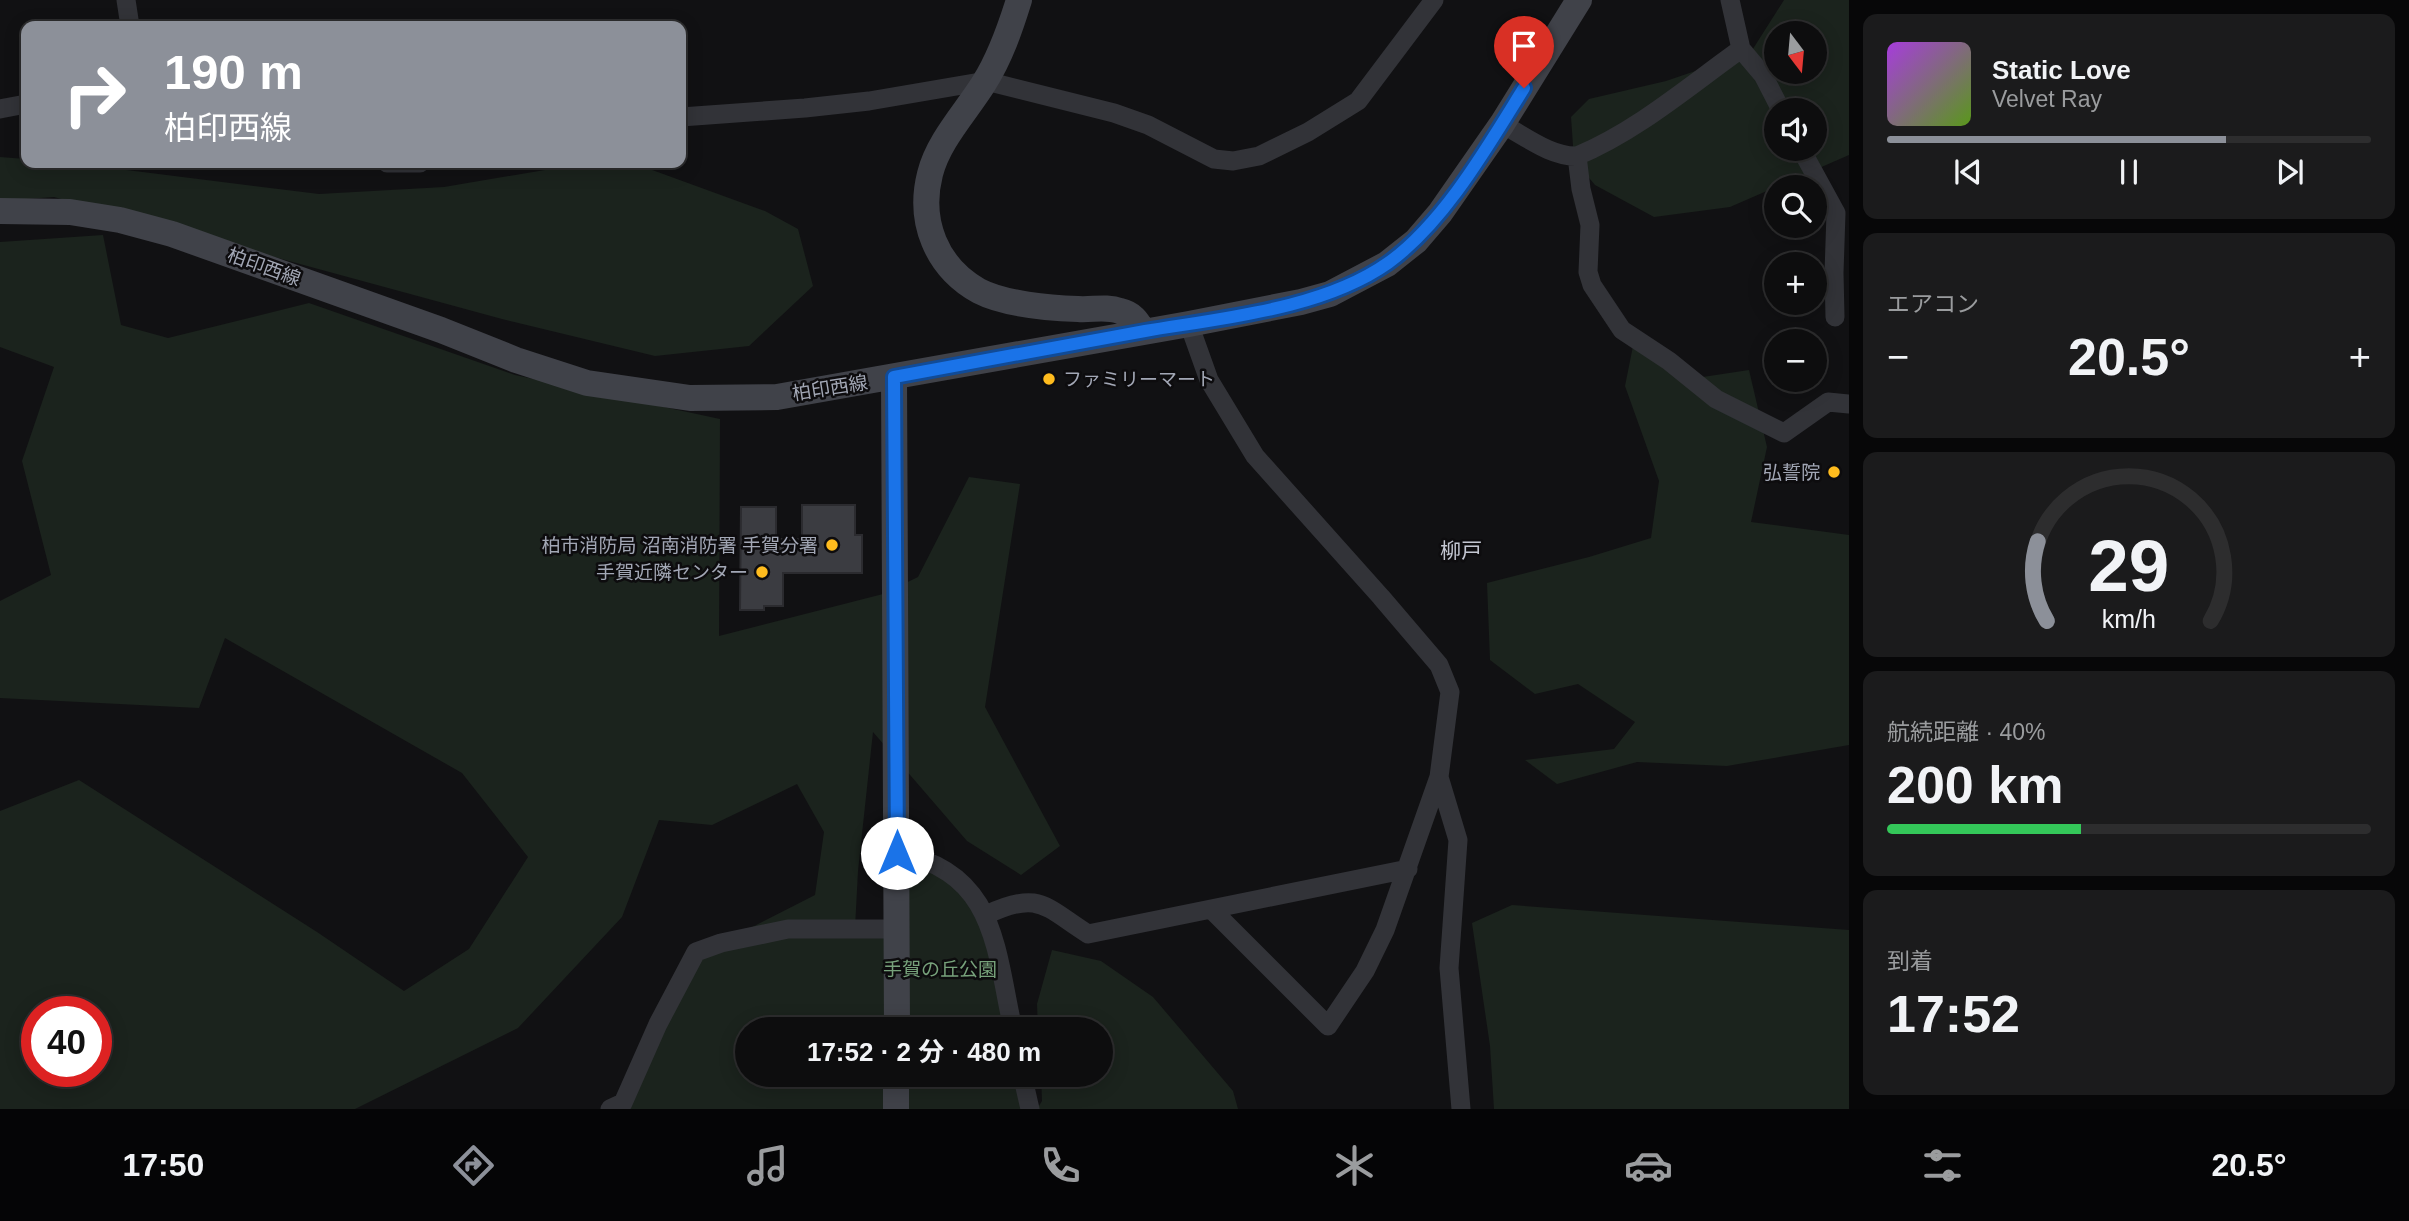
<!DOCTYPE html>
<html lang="ja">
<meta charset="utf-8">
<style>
:root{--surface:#0d0d0e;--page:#1b1b1c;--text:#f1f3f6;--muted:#9a9c9e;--line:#2d2d2e;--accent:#8c9099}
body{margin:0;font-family:Arial,"Noto Sans JP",sans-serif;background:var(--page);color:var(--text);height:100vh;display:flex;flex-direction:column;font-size:26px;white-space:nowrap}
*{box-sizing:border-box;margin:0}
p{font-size:23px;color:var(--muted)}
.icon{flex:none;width:38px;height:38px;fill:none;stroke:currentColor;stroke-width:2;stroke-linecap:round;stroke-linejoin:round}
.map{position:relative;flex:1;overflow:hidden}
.details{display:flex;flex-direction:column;gap:14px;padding:14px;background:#070708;width:560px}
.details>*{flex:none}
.top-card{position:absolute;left:21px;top:21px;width:665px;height:147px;border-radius:14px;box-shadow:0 4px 18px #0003,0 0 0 2px var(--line);background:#8c9099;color:#fff;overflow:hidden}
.needle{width:46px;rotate:164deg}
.tools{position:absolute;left:1764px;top:21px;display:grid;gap:14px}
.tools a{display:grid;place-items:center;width:63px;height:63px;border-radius:50%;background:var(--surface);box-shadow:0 4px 18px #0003,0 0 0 2px var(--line);font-size:35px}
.speed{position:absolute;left:21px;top:996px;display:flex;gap:14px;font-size:35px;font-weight:700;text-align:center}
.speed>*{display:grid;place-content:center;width:91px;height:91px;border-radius:50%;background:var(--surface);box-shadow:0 4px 18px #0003,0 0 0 2px var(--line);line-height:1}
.speed .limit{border:10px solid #d22;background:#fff;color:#111}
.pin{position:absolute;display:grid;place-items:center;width:60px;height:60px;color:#fff;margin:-72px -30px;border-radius:50% 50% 50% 0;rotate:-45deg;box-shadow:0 0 7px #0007}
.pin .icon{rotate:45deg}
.me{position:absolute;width:77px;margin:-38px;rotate:0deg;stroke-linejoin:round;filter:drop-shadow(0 0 5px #0008)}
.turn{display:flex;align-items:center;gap:24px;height:147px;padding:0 28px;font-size:32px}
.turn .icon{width:91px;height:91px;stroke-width:2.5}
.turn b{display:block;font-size:49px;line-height:60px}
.big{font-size:52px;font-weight:700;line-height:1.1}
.details .card{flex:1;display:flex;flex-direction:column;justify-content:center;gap:10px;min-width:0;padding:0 24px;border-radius:14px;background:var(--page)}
.details .dial{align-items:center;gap:0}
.dial svg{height:182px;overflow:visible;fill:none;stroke:var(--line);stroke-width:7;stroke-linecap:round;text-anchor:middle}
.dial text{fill:var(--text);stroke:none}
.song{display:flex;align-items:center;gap:21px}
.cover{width:84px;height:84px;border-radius:10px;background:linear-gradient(135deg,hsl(280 70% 55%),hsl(90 70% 35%))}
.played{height:7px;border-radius:4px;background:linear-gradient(90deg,var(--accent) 70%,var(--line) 70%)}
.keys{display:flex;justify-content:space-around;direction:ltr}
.heat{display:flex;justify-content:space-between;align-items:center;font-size:38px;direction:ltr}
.charge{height:10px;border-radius:5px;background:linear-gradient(90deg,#34c759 40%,var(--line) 0)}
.trip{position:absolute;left:735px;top:1017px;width:378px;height:70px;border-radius:35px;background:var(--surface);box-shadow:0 4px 18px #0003,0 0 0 2px var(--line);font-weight:700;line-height:70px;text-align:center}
.dock{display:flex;height:112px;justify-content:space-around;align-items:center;background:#050506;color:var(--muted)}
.dock .icon{width:49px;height:49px}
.dock .on{color:var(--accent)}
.dock b{font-size:32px;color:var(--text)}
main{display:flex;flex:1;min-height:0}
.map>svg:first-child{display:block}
.green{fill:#1b231d;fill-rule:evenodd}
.building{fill:#3b3c41;stroke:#2b2b2f;stroke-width:2}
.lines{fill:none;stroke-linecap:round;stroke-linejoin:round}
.street{stroke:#323338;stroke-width:19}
.secondary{stroke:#404249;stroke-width:26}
.route-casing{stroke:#114b97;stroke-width:18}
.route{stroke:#1a73e8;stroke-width:12}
.poi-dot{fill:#ffbc1e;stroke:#0d0c0e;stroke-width:2.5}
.labels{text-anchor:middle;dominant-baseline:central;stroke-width:5;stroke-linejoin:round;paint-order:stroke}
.street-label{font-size:19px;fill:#a2a7b5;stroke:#0d0c0e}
.poi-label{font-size:19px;fill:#a2a7b5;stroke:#0d0c0e;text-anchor:end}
.park-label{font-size:19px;fill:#77a27b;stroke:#0d0c0e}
.neighbourhood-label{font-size:21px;fill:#c3c6d1;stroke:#0d0c0e}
</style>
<main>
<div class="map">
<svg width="1849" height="1109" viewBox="0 0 1849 1109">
<rect width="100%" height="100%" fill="#111113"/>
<path class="green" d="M1784,0H1849V155L1730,207L1654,217L1595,185L1574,160L1571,117L1589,99L1666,81L1751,52ZM1776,33H1815V72H1776ZM1776,110H1815V149H1776Z
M0,157L26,159V163H71L319,194L444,187L586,163H633L765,211L798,229L813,286L749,346L655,356L502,319L54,197L0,201Z
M103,235L121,325L168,338L309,303L515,375L720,419L719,636L883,594L918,577L969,477L1020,484L985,707L1060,846L1021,875L967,841L873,732L858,871L855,928L898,929L897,853L967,886L1013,1029H747V1074L1022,1075L1030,1109H610L696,952L721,943L815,895L824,832L797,784L712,825L659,820L622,917L518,1028L355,1109H0V811L79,780L317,932L404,991L469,949L528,857L462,773L225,638L199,708L0,698V601L51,575L22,461L54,367L0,347V242ZM37,1012H96V1071H37Z
M1633,346L1696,378L1749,370L1767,447L1751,522L1849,535V745L1727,766L1637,762L1557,784L1525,760L1614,749L1635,722L1578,684L1535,694L1490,660L1487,583L1589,557L1651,538L1659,481L1625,386Z
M1512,905L1849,930V1109H1494L1490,1046L1472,923Z
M1052,950L1101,961L1153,997L1233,1091L1238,1109H1037L1042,1101L1041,1075L1101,1074V1029H1038L1037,1004Z"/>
<path class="building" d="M802,505H855V535H862V573H783V606H764V610H740L741,507H776V539H802Z"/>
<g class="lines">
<path class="street" d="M126,0L130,26
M1730,0L1741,49L1763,75L1781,110
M0,109L26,104
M681,117L805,108L869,101L986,81L1114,113L1148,125L1214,159L1233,161L1259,156L1308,132L1358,101L1434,0
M1502,124C1525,136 1551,157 1577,156L1581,189L1590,225L1588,272L1592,285L1622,330L1669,361L1716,399L1784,433L1828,402L1849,404
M1801,149L1836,213L1834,273L1835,317
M1577,156C1637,131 1689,86 1741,49
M387,163H420
M1189,324L1209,380L1255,456L1381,597L1439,665L1450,692L1439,777L1458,840L1449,968L1461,1109
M897,853C996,871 995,948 1013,1029
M1211,909L1328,1026L1365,971L1385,930L1439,777
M986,915C1039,890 1044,906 1088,934L1408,869
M1022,1074L1030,1109
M610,1109L623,1103L658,1024L696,952L721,943L788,929H898"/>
<path class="secondary" d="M1019,0C1010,29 1000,58 984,83C966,112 938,141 930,174C918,221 936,267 979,291C1004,304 1050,308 1078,309C1093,310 1106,306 1120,311C1133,314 1137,321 1143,331
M0,211L70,212L120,220L172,234L441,330L516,360L587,383L690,398L777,397L1189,324L1301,302L1330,294L1387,264L1416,241L1440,213L1502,124L1579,0
M894,377L897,1029
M896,1109V1074"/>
</g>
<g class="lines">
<defs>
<path id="route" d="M897,853L894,377C977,362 1061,346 1145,331C1222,318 1323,309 1388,263C1444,223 1488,146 1524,88"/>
</defs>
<use href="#route" class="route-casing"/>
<use href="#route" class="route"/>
</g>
<g class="poi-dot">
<circle cx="1049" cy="379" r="7"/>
<circle cx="1834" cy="472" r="7"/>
<circle cx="832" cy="545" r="7"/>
<circle cx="762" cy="572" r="7"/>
</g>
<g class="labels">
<g class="street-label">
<text transform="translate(264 267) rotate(20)">柏印西線</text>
<text transform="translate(830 388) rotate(-9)">柏印西線</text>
</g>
<g class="poi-label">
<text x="1063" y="379" text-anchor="start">ファミリーマート</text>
<text x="1820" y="472">弘誓院</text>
<text x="818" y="545">柏市消防局 沼南消防署 手賀分署</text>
<text x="748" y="572">手賀近隣センター</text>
</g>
<g class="park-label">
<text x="940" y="969">手賀の丘公園</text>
</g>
<g class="neighbourhood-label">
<text x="1461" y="550">柳戸</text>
</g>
</g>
</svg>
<div class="tools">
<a><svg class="needle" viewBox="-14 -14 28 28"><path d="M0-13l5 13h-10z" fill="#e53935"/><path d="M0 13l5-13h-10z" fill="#9a9c9e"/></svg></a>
<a><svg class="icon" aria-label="sound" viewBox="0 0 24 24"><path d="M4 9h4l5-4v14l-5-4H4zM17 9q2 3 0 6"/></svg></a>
<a><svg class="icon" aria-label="search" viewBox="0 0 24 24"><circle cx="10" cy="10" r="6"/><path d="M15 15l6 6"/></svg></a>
<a>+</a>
<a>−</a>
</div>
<div class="speed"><div class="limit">40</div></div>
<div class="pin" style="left:1524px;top:88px;background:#d93025"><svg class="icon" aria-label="arrive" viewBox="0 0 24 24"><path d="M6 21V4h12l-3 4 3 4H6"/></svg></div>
<svg class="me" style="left:897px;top:853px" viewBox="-20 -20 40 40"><circle r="19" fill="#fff"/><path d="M0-13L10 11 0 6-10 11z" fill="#1a73e8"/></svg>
<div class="trip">17:52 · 2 分 · 480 m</div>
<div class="top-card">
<div class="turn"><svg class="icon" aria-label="right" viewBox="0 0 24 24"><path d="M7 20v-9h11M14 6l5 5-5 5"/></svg><div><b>190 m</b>柏印西線</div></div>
</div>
</div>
<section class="details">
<div class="card">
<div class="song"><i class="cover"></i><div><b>Static Love</b><p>Velvet Ray</p></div></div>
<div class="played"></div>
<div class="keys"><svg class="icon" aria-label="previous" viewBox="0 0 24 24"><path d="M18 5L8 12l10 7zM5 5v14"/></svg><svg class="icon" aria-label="pause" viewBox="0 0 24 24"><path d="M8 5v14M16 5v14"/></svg><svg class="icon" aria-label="next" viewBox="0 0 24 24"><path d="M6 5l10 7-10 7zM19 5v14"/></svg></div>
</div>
<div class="card"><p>エアコン</p>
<div class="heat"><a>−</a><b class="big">20.5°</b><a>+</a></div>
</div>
<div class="card dial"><svg viewBox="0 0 100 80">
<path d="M14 69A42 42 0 1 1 86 69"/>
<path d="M14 69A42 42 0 0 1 10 34" stroke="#8c9099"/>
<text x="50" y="56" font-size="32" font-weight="700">29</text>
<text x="50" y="72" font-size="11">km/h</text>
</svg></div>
<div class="card"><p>航続距離 · 40%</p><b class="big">200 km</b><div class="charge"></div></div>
<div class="card"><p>到着</p><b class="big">17:52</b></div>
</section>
</main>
<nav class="dock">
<b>17:50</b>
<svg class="icon on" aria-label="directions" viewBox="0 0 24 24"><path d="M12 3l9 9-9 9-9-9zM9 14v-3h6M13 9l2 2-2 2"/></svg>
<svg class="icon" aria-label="music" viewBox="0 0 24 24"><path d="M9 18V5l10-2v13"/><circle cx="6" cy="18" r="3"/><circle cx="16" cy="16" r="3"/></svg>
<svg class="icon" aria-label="phone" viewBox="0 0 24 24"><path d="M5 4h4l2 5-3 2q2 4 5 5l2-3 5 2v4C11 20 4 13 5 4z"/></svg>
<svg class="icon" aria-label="climate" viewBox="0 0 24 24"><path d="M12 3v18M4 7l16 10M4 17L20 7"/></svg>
<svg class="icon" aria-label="car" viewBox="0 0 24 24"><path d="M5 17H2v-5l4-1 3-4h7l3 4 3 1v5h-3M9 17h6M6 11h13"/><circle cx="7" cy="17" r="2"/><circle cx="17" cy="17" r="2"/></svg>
<svg class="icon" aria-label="filters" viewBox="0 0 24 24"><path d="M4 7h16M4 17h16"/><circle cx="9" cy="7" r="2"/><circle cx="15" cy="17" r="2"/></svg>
<b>20.5°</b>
</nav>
